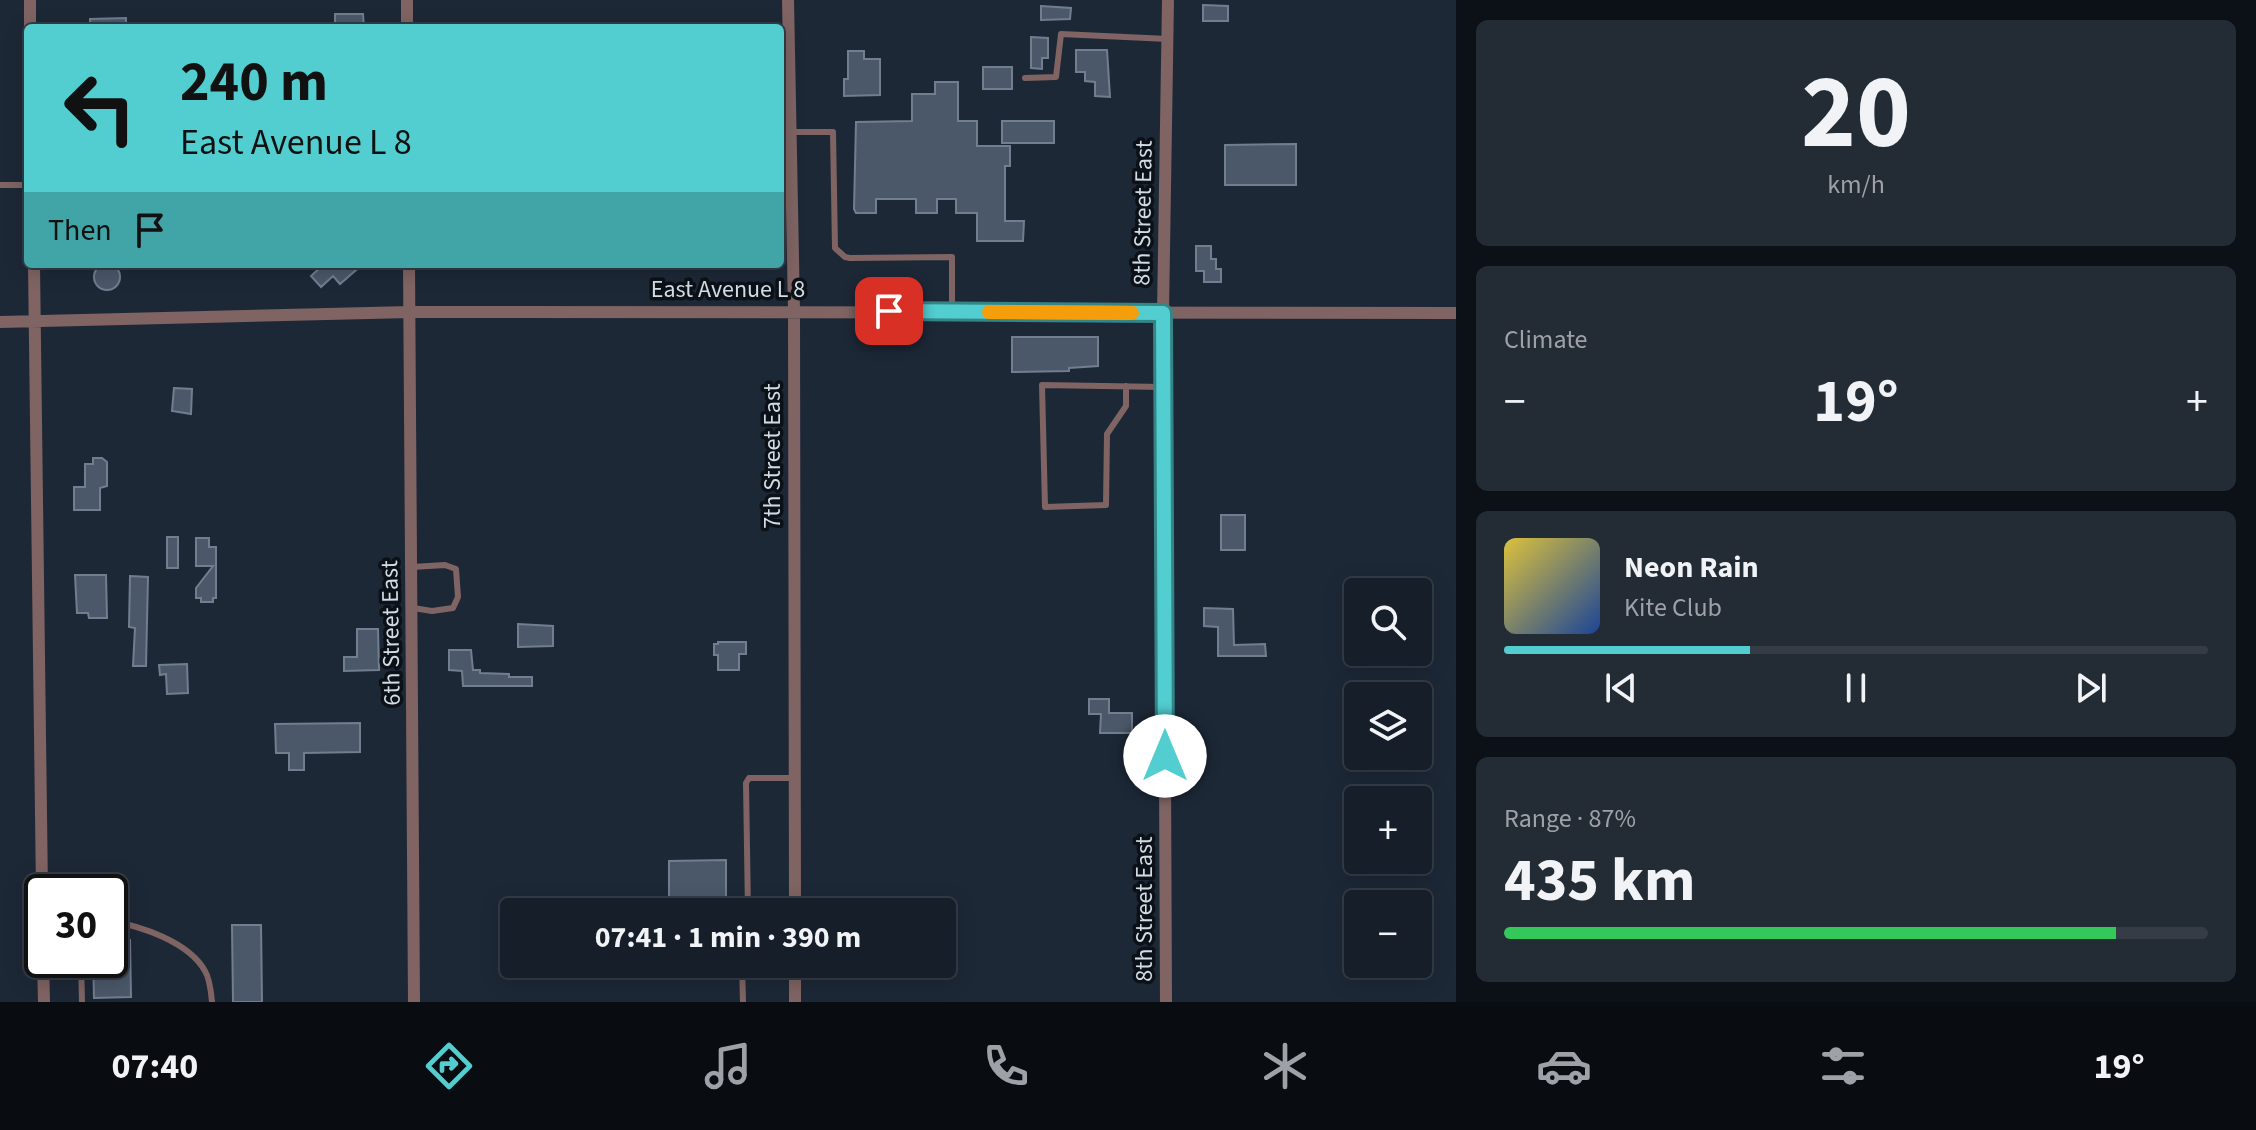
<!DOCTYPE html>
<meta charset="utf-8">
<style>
:root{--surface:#161e29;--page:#232b35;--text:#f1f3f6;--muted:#9ea2a8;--line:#353c46;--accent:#52cdd0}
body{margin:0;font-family:"Source Sans 3",sans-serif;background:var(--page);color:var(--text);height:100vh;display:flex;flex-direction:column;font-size:30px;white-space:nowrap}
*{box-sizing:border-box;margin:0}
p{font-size:26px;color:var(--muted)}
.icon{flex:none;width:44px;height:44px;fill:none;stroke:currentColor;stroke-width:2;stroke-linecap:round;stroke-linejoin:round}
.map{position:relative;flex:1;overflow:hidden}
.side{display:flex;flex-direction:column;gap:20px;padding:20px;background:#0c1017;width:800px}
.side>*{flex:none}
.hud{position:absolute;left:24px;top:24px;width:760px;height:244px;border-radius:8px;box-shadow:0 4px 20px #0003,0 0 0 2px var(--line);background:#52cdd0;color:#111;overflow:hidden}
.controls{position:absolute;left:1344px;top:578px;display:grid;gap:16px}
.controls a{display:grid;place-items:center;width:88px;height:88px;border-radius:8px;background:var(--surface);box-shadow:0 4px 20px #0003,0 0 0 2px var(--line);font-size:40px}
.speed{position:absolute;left:24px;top:874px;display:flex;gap:16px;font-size:40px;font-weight:700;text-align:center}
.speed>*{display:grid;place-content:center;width:104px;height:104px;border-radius:50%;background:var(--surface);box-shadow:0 4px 20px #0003,0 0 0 2px var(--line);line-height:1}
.speed .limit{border:4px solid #111;border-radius:12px;background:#fff;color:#111}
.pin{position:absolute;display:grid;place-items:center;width:68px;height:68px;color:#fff;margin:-34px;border-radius:16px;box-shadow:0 4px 12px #0006}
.me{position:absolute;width:88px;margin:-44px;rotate:0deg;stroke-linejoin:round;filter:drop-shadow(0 0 6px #0008)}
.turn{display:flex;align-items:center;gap:28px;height:168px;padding:0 24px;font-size:36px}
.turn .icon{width:104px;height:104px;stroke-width:2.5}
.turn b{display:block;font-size:56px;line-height:68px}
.then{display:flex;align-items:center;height:76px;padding:0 24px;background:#0003;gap:16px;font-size:30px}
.big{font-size:60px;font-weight:700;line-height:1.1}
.side .tile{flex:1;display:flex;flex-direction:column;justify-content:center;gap:12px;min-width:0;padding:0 28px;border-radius:12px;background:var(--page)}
.side .dial{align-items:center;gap:0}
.dial b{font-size:104px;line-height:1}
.song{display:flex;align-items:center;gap:24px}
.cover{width:96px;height:96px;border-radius:12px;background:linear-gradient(135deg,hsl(50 70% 55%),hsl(220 70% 35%))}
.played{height:8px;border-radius:4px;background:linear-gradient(90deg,var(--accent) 35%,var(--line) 35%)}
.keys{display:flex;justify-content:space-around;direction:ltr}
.heat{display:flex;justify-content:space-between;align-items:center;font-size:44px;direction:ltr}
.charge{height:12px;border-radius:6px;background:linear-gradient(90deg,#34c759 87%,var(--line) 0)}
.trip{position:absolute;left:500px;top:898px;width:456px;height:80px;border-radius:8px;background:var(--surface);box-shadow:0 4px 20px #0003,0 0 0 2px var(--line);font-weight:700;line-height:80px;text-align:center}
.menu{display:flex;height:128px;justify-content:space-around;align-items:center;background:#090c10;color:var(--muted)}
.menu .icon{width:56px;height:56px}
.menu .on{color:var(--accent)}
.menu b{font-size:36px;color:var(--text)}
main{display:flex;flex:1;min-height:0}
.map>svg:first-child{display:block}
.building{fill:#4b5869;stroke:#717e90;stroke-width:2}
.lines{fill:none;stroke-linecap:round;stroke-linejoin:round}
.lane{stroke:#7f6463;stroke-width:6}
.street{stroke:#7f6463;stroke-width:12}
.route-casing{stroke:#358587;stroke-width:20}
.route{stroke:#52cdd0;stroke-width:14}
.slow{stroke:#f59e0b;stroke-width:14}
.labels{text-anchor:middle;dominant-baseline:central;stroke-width:7;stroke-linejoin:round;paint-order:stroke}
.street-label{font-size:24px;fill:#d3dbe5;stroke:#0c1017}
</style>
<main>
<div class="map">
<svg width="1456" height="1002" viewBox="0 0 1456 1002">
<rect width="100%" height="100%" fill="#1d2837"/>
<path class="building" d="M1203,5L1228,6V21H1203Z
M1041,6L1071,8L1070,19L1041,20Z
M335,14H363L364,28H335Z
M126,18V28H90V19Z
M1031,37L1048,38V58H1042V69L1031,68Z
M1076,50H1107L1110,97L1095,96V82L1085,81V72H1076Z
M848,51H864V59H880V95L844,96V79H848Z
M983,67H1012V89H983Z
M935,82H958V121H977V146H1010V166H1005V221H1024L1023,241H977V213H956V199H937V213H916V199H876V213H856L854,209L856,122L912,121V94H935Z
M1002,121H1054V143H1002Z
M1296,144V185H1225V145Z
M1196,246H1211V259H1216V269H1221V282H1204V271H1196Z
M94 277a13 13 0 1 1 26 0a13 13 0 1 1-26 0Z
M324,264H363L340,284L333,276L321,287L311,276Z
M1012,337H1098V366L1069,368V371L1012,372Z
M174,388L192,389L191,414L172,411Z
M93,458H102L107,462V486L100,488V510H74V487H85V464H93Z
M1221,515H1245V550H1221Z
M167,537H178V568H167Z
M196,538H209V547H216V598H213V602H201V598H196V588L213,566H196Z
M75,575H106L107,618H89L88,613H77Z
M130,576L148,577L146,666H133L135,628L129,627Z
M1204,608L1233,609L1234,645L1265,644L1266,656H1218V627L1204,626Z
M518,624L553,626V646L518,647Z
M357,629H378L379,670L344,671V657H357Z
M718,642H746V654H739V670H718V655H714V644H718Z
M449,650H471L473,670H480V673L509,674V677H532V686H463L462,671L449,670Z
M187,664L188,693L167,694L166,674L160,675L159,665Z
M1089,699H1109V713H1132V733H1100L1101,714H1089Z
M360,723V752L304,753V770H289V753H276L275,724Z
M726,860V912H669V861Z
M232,925H261L262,1002H233Z
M110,940H130L131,997L94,998L93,960H110Z
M669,964H726V974L669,975Z"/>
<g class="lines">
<path class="lane" d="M1025,78L1056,77L1061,34L1168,39
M790,132H833L835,248L845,257L850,258L952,257V311
M0,185H28
M1126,386V406L1107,434L1106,505L1045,507L1042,385L1163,387
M412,567L445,565L456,569L458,597L453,608L432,611L413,608
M748,912L746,783L749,778H794
M110,921C141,926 189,942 205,971C210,979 211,992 212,1002
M81,960L82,1002
M742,964L743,1002
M742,976L795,977"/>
<path class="street" d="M30,0V28
M407,0V28
M788,0L794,310L795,912
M34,264L42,892
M409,264L414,1002
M0,322L410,312L1456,313
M43,960L44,1002
M795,1002V964
M1166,1002L1163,313L1168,0"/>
</g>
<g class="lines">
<defs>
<path id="route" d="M889,311L1163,313L1165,756"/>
</defs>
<use href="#route" class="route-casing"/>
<use href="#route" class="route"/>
<path class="slow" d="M989,312L1132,313"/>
</g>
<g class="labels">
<g class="street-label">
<text transform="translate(1143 213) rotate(-89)">8th Street East</text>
<text x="728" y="289">East Avenue L 8</text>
<text transform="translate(772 456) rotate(-90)">7th Street East</text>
<text transform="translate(391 633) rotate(-91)">6th Street East</text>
<text transform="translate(1144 909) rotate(-90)">8th Street East</text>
</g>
</g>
</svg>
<div class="controls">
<a><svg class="icon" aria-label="search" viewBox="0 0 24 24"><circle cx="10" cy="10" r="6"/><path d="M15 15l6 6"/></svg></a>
<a><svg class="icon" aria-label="layers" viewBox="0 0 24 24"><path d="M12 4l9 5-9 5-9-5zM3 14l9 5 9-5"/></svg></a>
<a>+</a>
<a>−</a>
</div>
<div class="speed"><div class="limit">30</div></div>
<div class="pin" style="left:889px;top:311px;background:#d93025"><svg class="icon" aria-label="arrive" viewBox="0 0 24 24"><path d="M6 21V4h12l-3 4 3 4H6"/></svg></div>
<svg class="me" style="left:1165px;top:756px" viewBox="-20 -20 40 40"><circle r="19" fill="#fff"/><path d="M0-13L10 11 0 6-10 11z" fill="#52cdd0"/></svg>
<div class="trip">07:41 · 1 min · 390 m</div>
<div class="hud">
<div class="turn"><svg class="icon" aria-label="left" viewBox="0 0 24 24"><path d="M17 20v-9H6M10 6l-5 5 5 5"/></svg><div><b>240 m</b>East Avenue L 8</div></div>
<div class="then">Then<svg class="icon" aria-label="arrive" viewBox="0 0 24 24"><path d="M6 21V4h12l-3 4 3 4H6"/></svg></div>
</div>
</div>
<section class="side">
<div class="tile dial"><b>20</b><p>km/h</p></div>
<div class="tile"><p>Climate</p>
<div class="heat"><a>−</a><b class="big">19°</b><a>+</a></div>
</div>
<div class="tile">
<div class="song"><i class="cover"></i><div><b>Neon Rain</b><p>Kite Club</p></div></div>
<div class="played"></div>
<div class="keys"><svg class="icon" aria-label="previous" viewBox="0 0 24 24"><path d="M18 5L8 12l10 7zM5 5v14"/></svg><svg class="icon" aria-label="pause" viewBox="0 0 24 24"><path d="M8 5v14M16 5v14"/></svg><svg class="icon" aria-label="next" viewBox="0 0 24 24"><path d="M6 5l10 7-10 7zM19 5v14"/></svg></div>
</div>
<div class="tile"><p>Range · 87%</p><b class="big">435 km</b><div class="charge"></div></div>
</section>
</main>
<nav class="menu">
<b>07:40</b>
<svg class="icon on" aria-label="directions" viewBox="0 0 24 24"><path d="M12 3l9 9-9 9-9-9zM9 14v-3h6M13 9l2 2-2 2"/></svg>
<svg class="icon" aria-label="music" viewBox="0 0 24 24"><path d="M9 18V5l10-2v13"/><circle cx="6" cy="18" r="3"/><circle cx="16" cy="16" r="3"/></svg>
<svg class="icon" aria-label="phone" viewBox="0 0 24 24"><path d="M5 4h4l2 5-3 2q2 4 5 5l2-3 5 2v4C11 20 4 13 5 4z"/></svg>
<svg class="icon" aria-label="climate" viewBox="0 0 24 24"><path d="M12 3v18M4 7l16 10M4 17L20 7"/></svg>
<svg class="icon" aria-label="car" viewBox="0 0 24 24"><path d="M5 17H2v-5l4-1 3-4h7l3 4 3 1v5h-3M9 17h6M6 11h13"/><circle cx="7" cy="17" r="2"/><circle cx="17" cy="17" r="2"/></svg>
<svg class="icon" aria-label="filters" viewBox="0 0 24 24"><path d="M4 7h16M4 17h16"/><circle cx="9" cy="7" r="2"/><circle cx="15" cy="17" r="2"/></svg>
<b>19°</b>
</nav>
